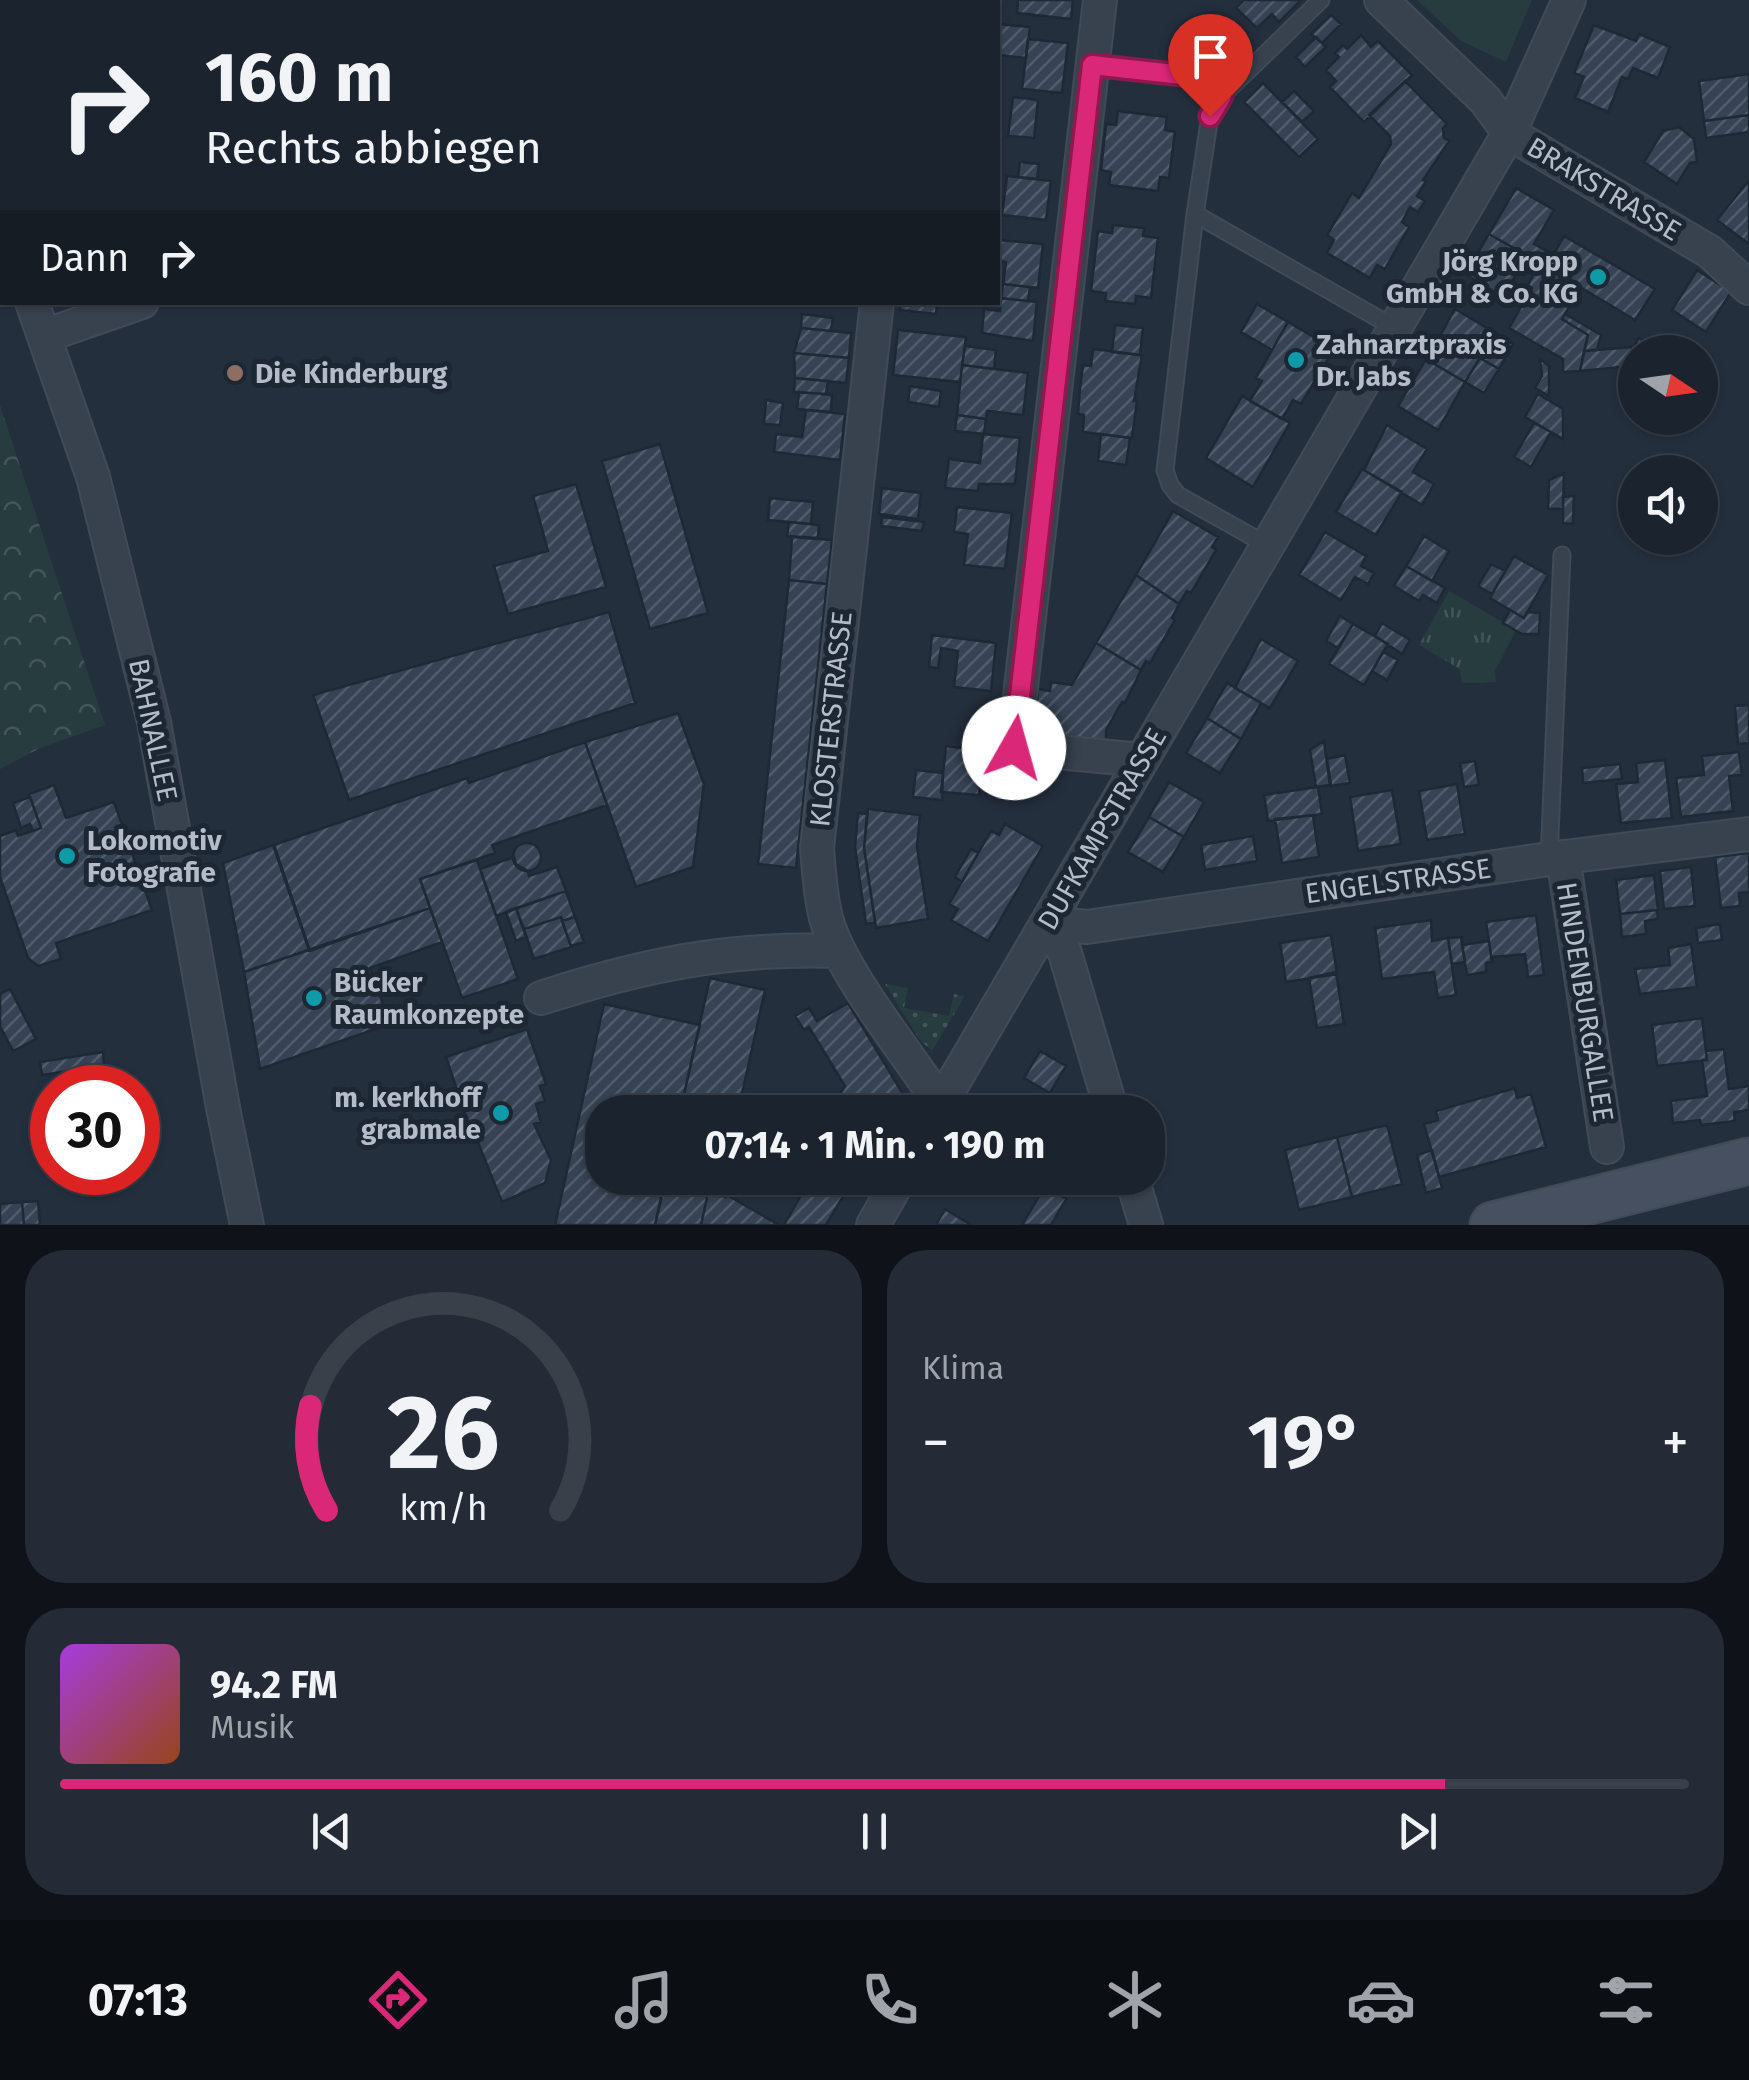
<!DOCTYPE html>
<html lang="de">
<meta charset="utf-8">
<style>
:root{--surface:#1b232e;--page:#242b36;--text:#f1f3f6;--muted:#a0a4aa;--line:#39404a;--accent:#db2777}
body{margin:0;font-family:"Fira Sans",sans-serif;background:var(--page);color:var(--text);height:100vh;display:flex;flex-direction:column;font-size:38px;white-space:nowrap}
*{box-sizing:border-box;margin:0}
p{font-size:32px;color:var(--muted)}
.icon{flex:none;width:55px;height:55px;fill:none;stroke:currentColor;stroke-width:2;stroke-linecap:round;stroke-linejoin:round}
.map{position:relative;height:1225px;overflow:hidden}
.details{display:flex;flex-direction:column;gap:25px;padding:25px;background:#0f1319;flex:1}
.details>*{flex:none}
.banner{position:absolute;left:0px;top:0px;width:1000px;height:305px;box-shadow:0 2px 8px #0004,0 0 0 2px var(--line);background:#1b232e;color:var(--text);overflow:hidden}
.needle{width:65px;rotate:103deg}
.fabs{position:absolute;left:1618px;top:335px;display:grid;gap:20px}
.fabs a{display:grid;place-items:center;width:100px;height:100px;border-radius:50%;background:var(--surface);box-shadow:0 2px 8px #0004,0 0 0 2px var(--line);font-size:50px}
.speed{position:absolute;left:30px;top:1065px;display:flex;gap:20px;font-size:50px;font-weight:700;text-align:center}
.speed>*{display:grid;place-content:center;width:130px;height:130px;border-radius:50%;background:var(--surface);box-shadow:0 2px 8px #0004,0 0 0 2px var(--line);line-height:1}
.speed .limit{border:15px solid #d22;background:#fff;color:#111}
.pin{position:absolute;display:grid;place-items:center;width:85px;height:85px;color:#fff;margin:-102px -42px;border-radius:50% 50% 50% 0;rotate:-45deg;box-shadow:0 0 10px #0007}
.pin .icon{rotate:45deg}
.me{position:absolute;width:110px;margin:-55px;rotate:7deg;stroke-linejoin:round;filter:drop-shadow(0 0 8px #0008)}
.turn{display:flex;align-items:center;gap:35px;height:210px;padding:0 40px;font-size:45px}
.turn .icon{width:130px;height:130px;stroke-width:2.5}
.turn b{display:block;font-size:70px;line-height:85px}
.then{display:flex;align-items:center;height:95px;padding:0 40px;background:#0003;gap:20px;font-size:38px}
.big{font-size:75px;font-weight:700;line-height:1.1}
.details .card{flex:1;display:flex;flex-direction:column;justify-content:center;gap:15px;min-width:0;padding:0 35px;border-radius:40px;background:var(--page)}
.details .dial{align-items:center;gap:0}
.dial svg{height:260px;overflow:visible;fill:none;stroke:var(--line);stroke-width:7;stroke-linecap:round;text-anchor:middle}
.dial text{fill:var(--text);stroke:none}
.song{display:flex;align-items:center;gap:30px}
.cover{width:120px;height:120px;border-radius:15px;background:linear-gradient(135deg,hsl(280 70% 55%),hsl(20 70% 35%))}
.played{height:10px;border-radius:5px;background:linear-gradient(90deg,var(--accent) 85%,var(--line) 85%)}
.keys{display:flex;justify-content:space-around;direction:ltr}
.heat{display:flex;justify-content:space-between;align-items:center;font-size:55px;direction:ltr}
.details .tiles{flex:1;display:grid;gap:25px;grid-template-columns:1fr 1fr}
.card:last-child{grid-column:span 2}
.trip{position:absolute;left:585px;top:1095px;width:580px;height:100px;border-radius:40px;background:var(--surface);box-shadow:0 2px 8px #0004,0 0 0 2px var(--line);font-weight:700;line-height:100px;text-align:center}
.dock{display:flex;height:160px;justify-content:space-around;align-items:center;background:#0b0e12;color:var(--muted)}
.dock .icon{width:70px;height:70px}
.dock .selected{color:var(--accent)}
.dock b{font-size:45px;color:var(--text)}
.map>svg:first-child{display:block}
.grass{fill:url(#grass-dots)}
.forest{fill:url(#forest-crowns)}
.park{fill:url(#park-tufts)}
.garden{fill:#263c3f}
.building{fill:url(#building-hatch);stroke:#1f2835;stroke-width:2.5}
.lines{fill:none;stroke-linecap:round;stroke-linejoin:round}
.lane-casing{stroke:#414a57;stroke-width:19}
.street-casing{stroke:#414a57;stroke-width:36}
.secondary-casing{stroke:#414a57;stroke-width:49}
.lane{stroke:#38414e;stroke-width:15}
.street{stroke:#38414e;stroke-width:32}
.secondary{stroke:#465061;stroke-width:45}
.route-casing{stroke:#8e194d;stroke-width:25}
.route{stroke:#db2777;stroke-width:18}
.culture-dot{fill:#0f9aa8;stroke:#1d2633;stroke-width:4}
.education-dot{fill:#8d6e63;stroke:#1d2633;stroke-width:4}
.labels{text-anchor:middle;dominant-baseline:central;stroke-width:10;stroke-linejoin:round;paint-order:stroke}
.street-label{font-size:28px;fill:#b4bcc9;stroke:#1d2633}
.poi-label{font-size:28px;font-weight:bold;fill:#b4bcc9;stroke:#1d2633;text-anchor:start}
</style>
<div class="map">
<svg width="1749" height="1225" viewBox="0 0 1749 1225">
<defs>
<pattern id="grass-dots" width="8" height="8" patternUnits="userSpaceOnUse" patternTransform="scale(2.5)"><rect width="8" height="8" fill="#263c3f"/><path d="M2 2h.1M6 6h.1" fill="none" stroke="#435659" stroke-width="1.8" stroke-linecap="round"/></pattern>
<pattern id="forest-crowns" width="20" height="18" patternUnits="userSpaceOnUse" patternTransform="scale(2.5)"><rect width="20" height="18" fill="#263c3f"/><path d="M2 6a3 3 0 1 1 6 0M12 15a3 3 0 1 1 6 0" fill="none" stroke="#435659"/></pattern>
<pattern id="park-tufts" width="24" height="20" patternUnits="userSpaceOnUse" patternTransform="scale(2.5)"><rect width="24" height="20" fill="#263c3f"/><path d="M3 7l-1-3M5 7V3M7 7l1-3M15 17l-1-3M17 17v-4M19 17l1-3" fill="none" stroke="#435659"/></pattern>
<pattern id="building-hatch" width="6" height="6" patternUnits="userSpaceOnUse" patternTransform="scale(2.5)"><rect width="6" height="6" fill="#364354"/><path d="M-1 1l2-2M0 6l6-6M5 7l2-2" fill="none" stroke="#515c6b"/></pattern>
</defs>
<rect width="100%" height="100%" fill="#242f3e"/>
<path class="grass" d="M885,984L908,988L904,1008L949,1016L954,994L965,996L932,1051L920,1040Z"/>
<path class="forest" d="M0,405L105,725L40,748L0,769Z"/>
<path class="park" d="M1449,591L1516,630L1495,671L1496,682L1462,683L1460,669L1419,645Z"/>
<path class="garden" d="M1417,0H1532L1506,62L1461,41Z"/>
<path class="building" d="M1018,0H1073L1071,19L1017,13Z
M1244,0H1301L1279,22L1272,14L1257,28L1236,8Z
M1331,15L1341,24L1322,43L1311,34Z
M998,24L1030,27L1026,58L998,55Z
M1594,25L1636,41L1639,34L1670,47L1658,78L1633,68L1628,79L1622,77L1608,112L1575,98L1584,77L1574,73Z
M1361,35L1371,47L1378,41L1412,75L1364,122L1330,87L1336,81L1326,70L1339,57L1335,53L1343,45L1347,49Z
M1316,37L1326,47L1305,67L1296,57Z
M1028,39L1068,43L1062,93L1022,89Z
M1749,74V115L1704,121L1699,81Z
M1405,81L1447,124L1443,128L1444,138L1449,141L1423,180L1426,181L1417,196L1425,201L1418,212L1410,207L1402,222L1409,227L1385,269L1377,265L1370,278L1327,253L1334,240L1327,235L1352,193L1359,198L1391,144L1390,136L1369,115Z
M1263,83L1318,139L1299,157L1244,102Z
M1294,91L1314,111L1302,122L1282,102Z
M1013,97L1038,100L1034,138L1008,136Z
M1118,111L1167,117L1165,130L1175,132L1169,178L1160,177L1158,191L1109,185L1111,172L1101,170L1106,124L1116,125Z
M1749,115V132L1706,138L1704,121Z
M1679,127L1694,139L1697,162L1690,163L1677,184L1644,162L1663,131Z
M1020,162L1039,164L1037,179L1018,177Z
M1007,176L1051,181L1046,220L1002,215Z
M1749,180V244L1717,220Z
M1516,188L1554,210L1534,244L1549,252L1542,264L1489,234Z
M1113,225L1144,228L1143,236L1158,238L1151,298L1136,296L1135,304L1105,301L1106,293L1091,291L1098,231L1112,233Z
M1489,234L1527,256L1503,297L1465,274Z
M1564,236L1655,289L1635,320L1542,264L1549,252L1553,255Z
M998,240L1043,244L1038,288L1003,284L1006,262L998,261Z
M1539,264L1581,287L1562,319L1588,335L1580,371L1563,372V359L1509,328L1532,288L1528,285Z
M1697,270L1731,292L1706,332L1672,310Z
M1003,284L1030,287L1028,301L1001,298Z
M1001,298L1037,302L1033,341L982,333L984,309L1000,311Z
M901,302H937L936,314L900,310Z
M1257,304L1288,322L1272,350L1241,332Z
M1455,309L1495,333L1480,358L1441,334Z
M802,314L833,318L831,331L801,328Z
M1565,314L1601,335L1597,350L1584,351L1588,335L1562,319Z
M1288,322L1334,349L1301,404L1293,400L1282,419L1250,401L1262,381L1256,378Z
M1115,325L1143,328L1140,355L1112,352Z
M801,328L851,333L849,358L794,353Z
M898,330L966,337L960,382L893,375Z
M1495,333L1513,344L1499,369L1480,358Z
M1441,334L1480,358L1465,382L1426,359Z
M1639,338L1656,350L1655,352H1635V366L1621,367Z
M965,346L996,350L994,369L962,365Z
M1633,347L1621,367L1580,371L1584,351Z
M1093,349L1142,355L1134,401H1137L1132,438L1083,432L1084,415L1078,414L1080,388L1083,365L1091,366Z
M794,353L849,358L846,383L795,378Z
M1480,358L1499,369L1484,393L1465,382Z
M1426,359L1465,382L1438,430L1398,406Z
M1540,359L1549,366V396L1535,388L1542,376Z
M962,365L1028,373L1023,415L987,411L986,419L957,415Z
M795,378L828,381L826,394L794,392Z
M910,386L941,391L939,407L908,402Z
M799,392L832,395L831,412L797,409Z
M1538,394L1563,409V439L1525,417Z
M1242,396L1290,423L1253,487L1206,458Z
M766,400L783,403L780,425L764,424Z
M806,410L845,414L840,460L774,452L776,434L802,437Z
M957,415L986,419L984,434L955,431Z
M1534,423L1551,432L1531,467L1514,457Z
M1387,425L1427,449L1413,472L1434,484L1422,505L1364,470Z
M983,434L1020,438L1015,484H979L978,491L945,488L949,459L980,463Z
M1101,434L1130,438L1126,465L1098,461Z
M660,444L708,613L650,629L602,461Z
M1362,469L1402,492L1376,535L1336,512Z
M1564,473L1563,509H1548L1549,480Z
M576,484L606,587L508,614L494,566L548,551L533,496Z
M882,488L921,493L918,519L879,514Z
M1574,496L1573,524L1563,523V497Z
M770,498L813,502L811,524L768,520Z
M957,507L1012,513L1005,569L964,565L968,534L954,532Z
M1173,511L1218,537L1212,547L1216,550L1191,593L1187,591L1179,604L1136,575Z
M882,517L924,522L922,531L881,526Z
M789,522L819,525L818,538L787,536Z
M1325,532L1366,556L1361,566L1374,573L1368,584L1355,577L1341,600L1299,575Z
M1424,536L1449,551L1432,581L1406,566Z
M792,537L832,540L827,584L789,580Z
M1514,556L1548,575L1524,618L1490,598Z
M1491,564L1505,571L1492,594L1478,586Z
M1406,566L1445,588L1437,603L1423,595L1419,601L1394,586Z
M1136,575L1179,604L1172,618L1175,620L1150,663L1146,661L1141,670L1096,643Z
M789,580L827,584L796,868L758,864Z
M1510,610L1524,618L1527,612L1540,613L1539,634H1522L1503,623Z
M609,612L635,703L349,800L313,695Z
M1340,616L1353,624L1338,648L1326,641Z
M1382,623L1410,640L1402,654L1375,636Z
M1353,624L1388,644L1364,685L1329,664Z
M932,635L996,643L991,691L954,687L958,651L941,648L938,668L929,667Z
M1261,639L1298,661L1270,708L1235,688Z
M1096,643L1141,670L1125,703L1122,702L1106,730V741L1033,733L1038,689L1050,691L1051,682L1072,685Z
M1383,652L1398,660L1387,680L1372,671Z
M1227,683L1261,703L1241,739L1207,718Z
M1749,705V743L1738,744L1735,706Z
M678,713L704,784L693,867L636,887L585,742Z
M1207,718L1241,739L1220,773L1186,753Z
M1324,741L1330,785L1316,787L1310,750Z
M585,742L607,805L492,845L495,853L420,879L430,908L310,951L274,845L467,778L469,783Z
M946,746L984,751L979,795L941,792Z
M1739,752L1742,775L1729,776L1733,811L1681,817L1676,778L1704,775L1702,756Z
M1345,755L1350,783L1331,786L1327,759Z
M1665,760L1672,818L1621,823L1616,784L1638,782L1636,763Z
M1475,761L1479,785L1464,787L1460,763Z
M1620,764L1622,779L1583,783L1582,768Z
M916,770L943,773L942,800L913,797Z
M1169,782L1204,802L1184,837L1149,817Z
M1457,784L1465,834L1427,840L1419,791Z
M54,785L66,818L114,802L152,910L56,943L61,959L38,966L28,958L0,877V836L16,830L18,836L41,828L29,794Z
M1318,787L1322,814L1268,821L1264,795Z
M1392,790L1401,844L1358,851L1350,797Z
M30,797L41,828L33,831L30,824L21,828L13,803Z
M868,809L920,815L917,847L928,919L876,928L864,848Z
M858,813L867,814L864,848L875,922L866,924L855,847Z
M1313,815L1319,857L1282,863L1275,819Z
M1149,817L1184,837L1163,872L1128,852Z
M1005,824L1043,846L988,941L951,920L958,909L949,904L991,831L999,835Z
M1253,836L1257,861L1205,870L1201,845Z
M513 857a14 14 0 1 1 28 0a14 14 0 1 1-28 0Z
M273,845L309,950L244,972L223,863Z
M971,849L978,853L962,882L955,877Z
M1749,853V892L1739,893L1740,906L1721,908L1715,857Z
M514,857L516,864L528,871L529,876L557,867L566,891L496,916L480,869Z
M477,860L518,979L462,998L420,879Z
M1691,867L1695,906L1664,909L1660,871Z
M1654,875L1658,910L1620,914L1616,880Z
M566,891L575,917L562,921L561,917L524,929L516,908Z
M430,908L442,942L370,968L390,1024L260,1069L244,972Z
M516,908L526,937L516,941L506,912Z
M1657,910L1658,919L1645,921L1646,934L1622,937L1620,914Z
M1536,915L1544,975L1528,977L1525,954L1493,957L1492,962L1486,922Z
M561,917L571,947L534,959L524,929Z
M575,917L584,942L571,946L562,921Z
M1431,920L1432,941L1448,938L1456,995L1438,998L1434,972L1382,979L1375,928Z
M1720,924L1722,940L1698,943L1696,928Z
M1331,935L1337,974L1286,982L1280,943Z
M1461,937L1465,962L1452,964L1448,938Z
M1489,941L1492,962L1486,963V972L1467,975L1462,945Z
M1691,944L1697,987L1640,994L1635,969L1670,965L1668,948Z
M1336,972L1344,1024L1317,1028L1309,978Z
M710,978L765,990L738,1112H680Z
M10,989L36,1039L13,1051L0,1026V994Z
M848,1003L903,1094L892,1112H849L853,1107L838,1098L845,1086L809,1027L804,1030L795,1016L809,1008L817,1021Z
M604,1004L700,1025L680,1112H602V1178H665L655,1225H555Z
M1702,1018L1707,1060L1657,1066L1652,1025Z
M527,1029L546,1084L540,1086L545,1101L536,1104L541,1122L534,1124L551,1160L545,1183L502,1202L471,1125L469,1126L446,1057Z
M1724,1049L1729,1089L1749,1086V1110L1734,1112L1735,1121L1701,1125L1700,1120L1673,1123L1671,1101L1707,1096L1702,1060H1707L1706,1051Z
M1040,1051L1066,1066L1050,1093L1024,1078Z
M103,1052L104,1064L84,1067L86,1080L71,1083L69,1071L42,1075L40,1062Z
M1515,1088L1517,1098L1531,1094L1546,1147L1439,1177L1424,1124L1438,1120L1436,1111Z
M1387,1125L1402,1184L1352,1197L1337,1137Z
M1337,1137L1352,1197L1299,1210L1285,1150Z
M1432,1150L1442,1188L1426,1193L1417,1155Z
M666,1178H723L719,1196L665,1183Z
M811,1178H854L826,1225H784Z
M992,1178H1032L1024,1191L1009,1182L1006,1187Z
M665,1183L708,1193L701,1225H655Z
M1045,1186L1066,1199L1051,1225H1022Z
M708,1193L726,1197L727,1195L779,1225H701Z
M38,1201L40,1225H24L22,1202Z
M22,1202L24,1225H0V1204Z
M945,1209L971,1225H936Z"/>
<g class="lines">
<defs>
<path id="lane" d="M1093,65L1201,77L1222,96
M1195,214L1395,328
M1267,545L1178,495L1170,485L1165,470L1195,214L1210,116L1222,96L1321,0
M1549,859L1562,555"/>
<path id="street" d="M1100,0L1014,748L1142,760
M1381,0L1485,100L1509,133L1710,252L1749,288
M910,2V0
M0,210L2,217
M32,302L93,477L154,722L224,1113L247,1225
M877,302L817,848C819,871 820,895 826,918C839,968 901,1045 931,1090L944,1099
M44,336L142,302
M1563,857L1607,1147
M1048,923L1087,927L1549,859L1749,834
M1048,923L1065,953L1112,1112
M541,998C642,965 731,947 838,951
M936,1112L1509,133L1569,0
M1132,1178L1146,1225
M873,1225L900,1178"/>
<path id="secondary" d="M1493,1225L1749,1161"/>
</defs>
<use href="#lane" class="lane-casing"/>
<use href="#street" class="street-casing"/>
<use href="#secondary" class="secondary-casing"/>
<use href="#lane" class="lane"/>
<use href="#street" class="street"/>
<use href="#secondary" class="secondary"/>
</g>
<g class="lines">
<defs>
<path id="route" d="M1014,748L1092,65L1201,77L1222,96L1210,116"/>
</defs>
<use href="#route" class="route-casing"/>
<use href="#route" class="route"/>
</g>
<g class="culture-dot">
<circle cx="1598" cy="277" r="10"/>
<circle cx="1296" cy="360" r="10"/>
<circle cx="67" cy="856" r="10"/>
<circle cx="314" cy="998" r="10"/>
<circle cx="501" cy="1113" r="10"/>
</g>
<circle class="education-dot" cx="235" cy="373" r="10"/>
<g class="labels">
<g class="street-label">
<text transform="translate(1604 189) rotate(31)">BRAKSTRASSE</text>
<text transform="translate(831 719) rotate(-84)">KLOSTERSTRASSE</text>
<text transform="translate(153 730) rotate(78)">BAHNALLEE</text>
<text transform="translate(1102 829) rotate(-60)">DUFKAMPSTRASSE</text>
<text transform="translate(1398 881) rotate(-8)">ENGELSTRASSE</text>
<text transform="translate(1585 1002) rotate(81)">HINDENBURGALLEE</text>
</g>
<g class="poi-label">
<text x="1578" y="261" text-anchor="end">Jörg Kropp<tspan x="1578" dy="32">GmbH &amp; Co. KG</tspan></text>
<text x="1316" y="344">Zahnarztpraxis<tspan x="1316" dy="32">Dr. Jabs</tspan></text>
<text x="255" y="373">Die Kinderburg</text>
<text x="87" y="840">Lokomotiv<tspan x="87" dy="32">Fotografie</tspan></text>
<text x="334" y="982">Bücker<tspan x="334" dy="32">Raumkonzepte</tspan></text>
<text x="481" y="1097" text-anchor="end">m. kerkhoff<tspan x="481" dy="32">grabmale</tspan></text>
</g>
</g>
</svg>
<div class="fabs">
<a><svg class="needle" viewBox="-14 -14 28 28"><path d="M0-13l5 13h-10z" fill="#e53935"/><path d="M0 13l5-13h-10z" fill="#a0a4aa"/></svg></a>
<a><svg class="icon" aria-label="sound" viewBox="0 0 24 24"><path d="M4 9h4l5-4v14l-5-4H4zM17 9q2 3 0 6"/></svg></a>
</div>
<div class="speed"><div class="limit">30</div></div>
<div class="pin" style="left:1210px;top:116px;background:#d93025"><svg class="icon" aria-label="arrive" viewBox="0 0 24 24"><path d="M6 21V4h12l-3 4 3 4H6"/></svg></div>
<svg class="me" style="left:1014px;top:748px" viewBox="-20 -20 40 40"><circle r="19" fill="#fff"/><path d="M0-13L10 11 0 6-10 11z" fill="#db2777"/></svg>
<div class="trip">07:14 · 1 Min. · 190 m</div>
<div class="banner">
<div class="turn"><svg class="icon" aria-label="right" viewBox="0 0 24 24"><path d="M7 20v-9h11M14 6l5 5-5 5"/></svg><div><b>160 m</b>Rechts abbiegen</div></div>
<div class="then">Dann<svg class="icon" aria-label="right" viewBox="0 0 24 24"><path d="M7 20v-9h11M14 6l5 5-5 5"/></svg></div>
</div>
</div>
<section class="details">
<div class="tiles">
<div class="card dial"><svg viewBox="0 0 100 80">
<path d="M14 69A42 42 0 1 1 86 69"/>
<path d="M14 69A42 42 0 0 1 9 37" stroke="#db2777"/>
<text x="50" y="56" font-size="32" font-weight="700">26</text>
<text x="50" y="72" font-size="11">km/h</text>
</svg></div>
<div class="card"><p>Klima</p>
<div class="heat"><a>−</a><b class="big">19°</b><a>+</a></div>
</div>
<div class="card">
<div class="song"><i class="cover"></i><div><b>94.2 FM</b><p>Musik</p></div></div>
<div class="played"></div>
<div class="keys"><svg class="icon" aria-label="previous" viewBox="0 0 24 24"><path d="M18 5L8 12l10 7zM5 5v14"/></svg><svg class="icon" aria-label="pause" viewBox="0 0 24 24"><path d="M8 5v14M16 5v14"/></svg><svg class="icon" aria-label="next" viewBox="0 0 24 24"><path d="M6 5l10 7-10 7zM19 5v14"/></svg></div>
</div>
</div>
</section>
<nav class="dock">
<b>07:13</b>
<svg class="icon selected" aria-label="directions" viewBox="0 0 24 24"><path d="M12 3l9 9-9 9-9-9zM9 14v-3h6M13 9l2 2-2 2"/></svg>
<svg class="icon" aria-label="music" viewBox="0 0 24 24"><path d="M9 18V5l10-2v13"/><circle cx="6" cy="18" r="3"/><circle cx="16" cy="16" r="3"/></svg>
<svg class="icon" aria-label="phone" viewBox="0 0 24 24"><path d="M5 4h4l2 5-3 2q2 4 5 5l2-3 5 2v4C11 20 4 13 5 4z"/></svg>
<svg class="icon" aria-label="climate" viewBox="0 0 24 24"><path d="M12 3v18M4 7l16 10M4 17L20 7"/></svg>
<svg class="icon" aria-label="car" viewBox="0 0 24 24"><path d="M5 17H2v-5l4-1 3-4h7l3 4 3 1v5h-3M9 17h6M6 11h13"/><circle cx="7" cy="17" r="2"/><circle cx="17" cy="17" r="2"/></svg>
<svg class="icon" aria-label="filters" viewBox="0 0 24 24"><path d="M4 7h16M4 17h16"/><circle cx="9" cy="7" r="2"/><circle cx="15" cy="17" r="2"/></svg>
</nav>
